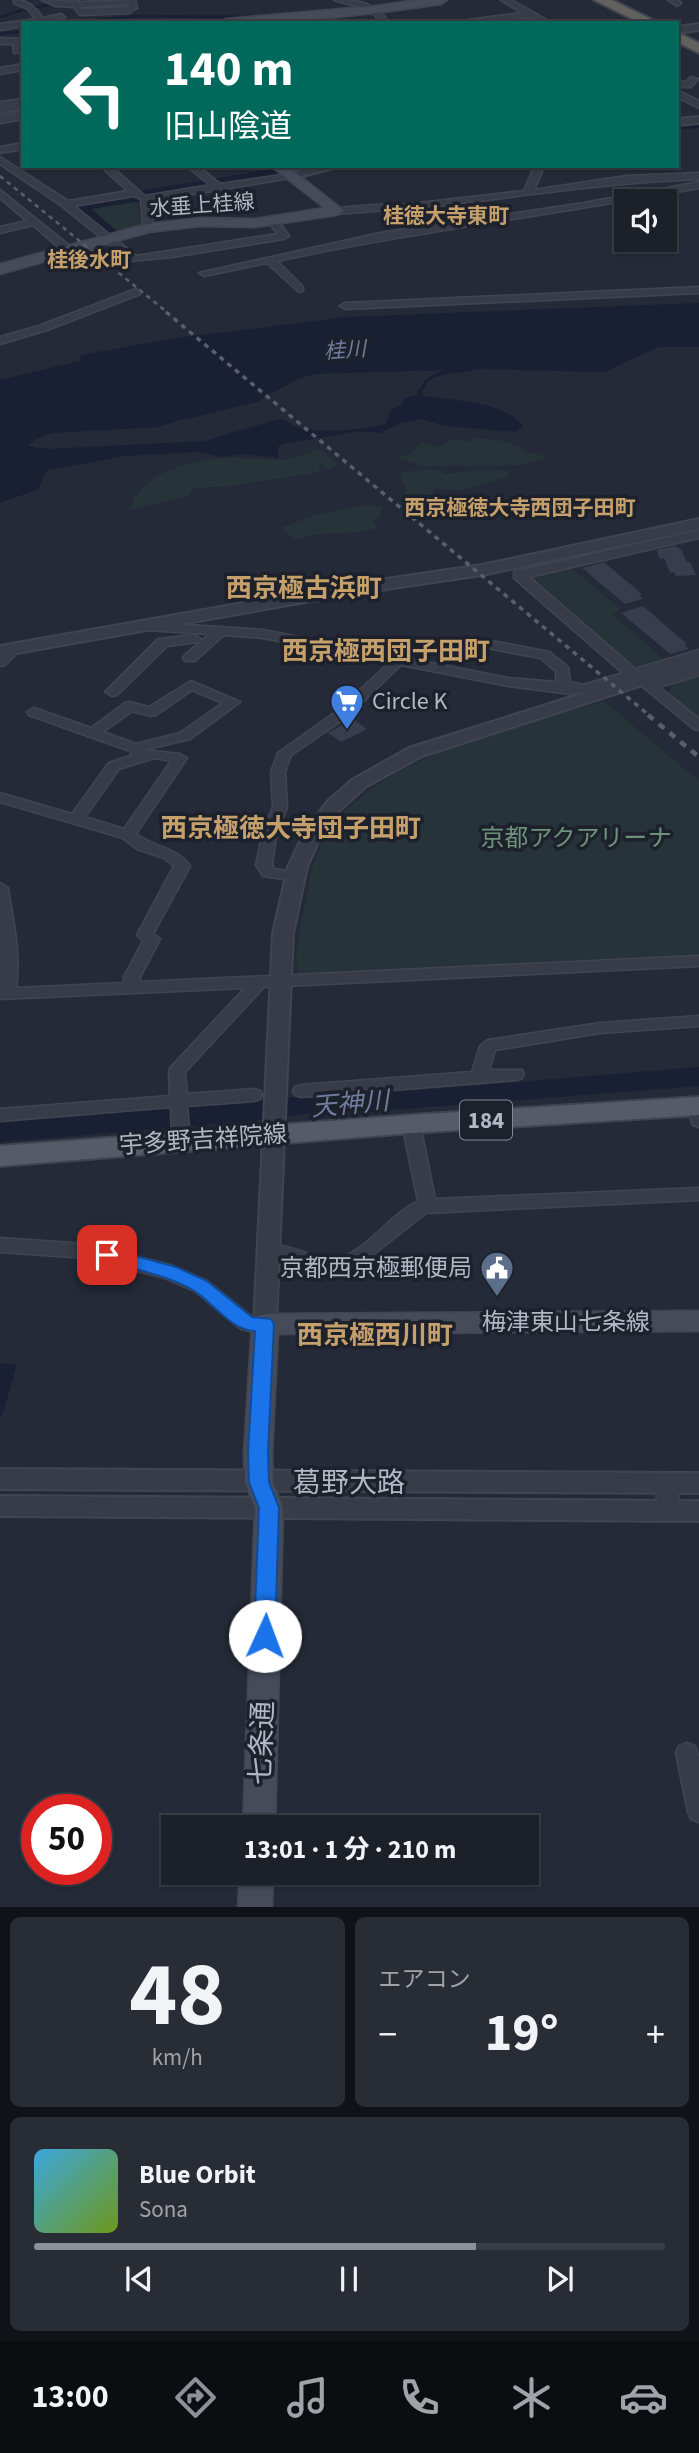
<!DOCTYPE html>
<html lang="ja">
<meta charset="utf-8">
<style>
:root{--surface:#1b2029;--page:#282d35;--text:#f1f3f6;--muted:#a0a3a8;--line:#393e46;--accent:#8c9099}
body{margin:0;font-family:"Source Sans 3","Noto Sans JP",sans-serif;background:var(--page);color:var(--text);height:100vh;display:flex;flex-direction:column;font-size:26px;white-space:nowrap}
*{box-sizing:border-box;margin:0}
p{font-size:23px;color:var(--muted)}
.icon{flex:none;width:38px;height:38px;fill:none;stroke:currentColor;stroke-width:2;stroke-linecap:round;stroke-linejoin:round}
.map{position:relative;height:1907px;overflow:hidden}
.panel{display:flex;flex-direction:column;gap:10px;padding:10px;background:#0f1217;flex:1}
.panel>*{flex:none}
.banner{position:absolute;left:21px;top:21px;width:658px;height:147px;border-radius:0px;box-shadow:0 2px 5px #0004,0 0 0 2px var(--line);background:#00695c;color:#fff;overflow:hidden}
.fabs{position:absolute;left:614px;top:189px;display:grid;gap:14px}
.fabs a{display:grid;place-items:center;width:63px;height:63px;border-radius:0px;background:var(--surface);box-shadow:0 2px 5px #0004,0 0 0 2px var(--line);font-size:35px}
.speed{position:absolute;left:21px;top:1794px;display:flex;gap:14px;font-size:35px;font-weight:700;text-align:center}
.speed>*{display:grid;place-content:center;width:91px;height:91px;border-radius:50%;background:var(--surface);box-shadow:0 2px 5px #0004,0 0 0 2px var(--line);line-height:1}
.speed .limit{border:10px solid #d22;background:#fff;color:#111}
.pin{position:absolute;display:grid;place-items:center;width:60px;height:60px;color:#fff;margin:-30px;border-radius:14px;box-shadow:0 4px 10px #0006}
.me{position:absolute;width:77px;margin:-38px;rotate:2deg;stroke-linejoin:round;filter:drop-shadow(0 0 5px #0008)}
.turn{display:flex;align-items:center;gap:24px;height:147px;padding:0 28px;font-size:32px}
.turn .icon{width:91px;height:91px;stroke-width:2.5}
.turn b{display:block;font-size:49px;line-height:60px}
.big{font-size:52px;font-weight:700;line-height:1.1}
.panel .widget{flex:1;display:flex;flex-direction:column;justify-content:center;gap:10px;min-width:0;padding:0 24px;border-radius:10px;background:var(--page)}
.panel .dial{align-items:center;gap:0}
.dial b{font-size:91px;line-height:1}
.song{display:flex;align-items:center;gap:21px}
.cover{width:84px;height:84px;border-radius:10px;background:linear-gradient(135deg,hsl(200 70% 55%),hsl(80 70% 35%))}
.played{height:7px;border-radius:4px;background:linear-gradient(90deg,var(--accent) 70%,var(--line) 70%)}
.keys{display:flex;justify-content:space-around;direction:ltr}
.heat{display:flex;justify-content:space-between;align-items:center;font-size:38px;direction:ltr}
.panel .tiles{flex:1;display:grid;gap:10px;grid-template-columns:1fr 1fr}
.widget:last-child{grid-column:span 2}
.trip{position:absolute;left:161px;top:1815px;width:378px;height:70px;border-radius:0px;background:var(--surface);box-shadow:0 2px 5px #0004,0 0 0 2px var(--line);font-weight:700;line-height:70px;text-align:center}
.tab-bar{display:flex;height:112px;justify-content:space-around;align-items:center;background:#0b0d10;color:var(--muted)}
.tab-bar .icon{width:49px;height:49px}
.tab-bar .current{color:var(--accent)}
.tab-bar b{font-size:32px;color:var(--text)}
.map>svg:first-child{display:block}
.green{fill:#263338}
.water{fill:#192033;fill-rule:evenodd}
.lines{fill:none;stroke-linecap:round;stroke-linejoin:round}
.stream{stroke:#192033;stroke-width:2.5}
.river{fill:#192033;fill-rule:evenodd}
.building{fill:#373d4d}
.minor-casing{stroke:#414551;stroke-width:3}
.tertiary-casing{stroke:#414551;stroke-width:4}
.secondary-casing{stroke:#414551;stroke-width:3}
.primary-casing{stroke:#414551;stroke-width:4}
.trunk-casing{stroke:#40444f;stroke-width:4}
.minor{fill:#383c48;fill-rule:evenodd}
.tertiary{fill:#383c48;fill-rule:evenodd}
.secondary{fill:#464b5a;fill-rule:evenodd}
.primary{fill:#565b67;fill-rule:evenodd}
.trunk{fill:#62615e;fill-rule:evenodd}
.rail-far2{stroke:#5a5f6e;stroke-width:2.5;stroke-dasharray:4.5 4.5;stroke-linecap:butt}
.rail-far1{stroke:#5a5f6e;stroke-width:3.5;stroke-dasharray:5 5;stroke-linecap:butt}
.rail{stroke:#5a5f6e;stroke-width:4.5;stroke-dasharray:7 7;stroke-linecap:butt}
.route{fill:#1a73e8;stroke:#114b97;stroke-width:2}
.labels{text-anchor:middle;dominant-baseline:central;stroke-width:7;stroke-linejoin:round;paint-order:stroke}
.far-street-label{font-size:21px;fill:#b3b7c4;stroke:#1d212c}
.far-neighbourhood-label{font-size:21px;font-weight:bold;fill:#c6a06b;stroke:#1d212c}
.far-water-label{font-size:21px;font-style:italic;fill:#707d9e;stroke:#1d212c}
.shield{fill:#1d212c;stroke:#868a96;stroke-width:2}
.shield-label{font-size:23px;font-weight:bold;fill:#b3b7c4}
.poi-label{font-size:24px;fill:#b3b7c4;stroke:#1d212c;text-anchor:start}
.park-label{font-size:24px;fill:#6d927a;stroke:#1d212c}
.street-label{font-size:24px;fill:#b3b7c4;stroke:#1d212c}
.neighbourhood-label{font-size:26px;font-weight:bold;fill:#c6a06b;stroke:#1d212c}
.water-label{font-size:26px;font-style:italic;fill:#707d9e;stroke:#1d212c}
.near-street-label{font-size:28px;fill:#b3b7c4;stroke:#1d212c}
</style>
<div class="map">
<svg width="699" height="1907" viewBox="0 0 699 1907">
<rect width="100%" height="100%" fill="#242a37"/>
<path class="green" d="M135,197L142,225L116,234L81,206Z
M476,437L503,441L521,447L522,451L549,457L524,465L438,466L419,465L394,456L410,455L421,442L439,447L453,439L469,442Z
M315,450H321L338,464L328,470L320,464L319,472L315,473L224,487L194,488L189,496L129,510L133,504L132,499C140,492 148,481 157,476C183,462 212,458 240,457L243,459C276,457 281,466 315,450Z
M436,469L446,474C467,471 486,468 507,471L508,477L461,490L435,489L432,495H418L417,501L408,502L402,494L407,491L400,478L402,472Z
M359,506H382L381,514L372,523L378,527C352,538 322,528 296,540L281,528L314,515Z
M570,566L621,610L612,614L664,659L638,667L630,665L529,579L530,576Z
M699,674V720L668,695L673,683Z
M604,701L699,781V955L298,973C293,954 301,925 305,905C308,884 313,858 324,839C378,752 512,729 604,701Z"/>
<path class="water" d="M699,303V347H659L604,372L478,369C464,374 438,372 428,382C426,385 425,389 422,391L423,396C451,401 506,400 523,427L516,432L445,426L421,419L401,423L380,433L360,431L283,444L278,447V458L246,454L222,457L199,452L125,456L49,470L43,477L39,489L0,503V380L80,361L81,355L176,338L347,317ZM442,370L425,380L416,395L404,398L403,403L390,411L386,424C364,430 320,434 298,427C290,424 287,420 278,419L205,441L48,449L28,446L35,440L52,433L159,427L177,421L257,402L297,379L314,374Z
M699,1067V1086L366,1112L347,1108L252,1121L0,1142V1122L307,1096L371,1094Z
M0,1363L17,1364L2,1416H0Z"/>
<g class="lines">
<path class="stream" d="M0,17L28,8L87,0
M71,23L136,16L253,17
M0,34L23,31"/>
<path class="river" d="M699,118V128L677,130V120Z
M291,166H330L322,171L92,209L120,234L112,239L106,238L70,206L78,201Z"/>
</g>
<path class="building" d="M675,546L681,549L687,562H690L696,575L676,576L674,572L670,573L664,558L660,559L657,550Z
M604,562L642,594L639,595L643,599L625,604L582,568Z
M643,606L687,644L684,645L689,649L670,654L621,613Z
M353,719L367,729L341,742L328,733Z"/>
<g class="lines">
<defs>
<path id="minor" d="M14,0C28,0 34,6 43,18L61,14L65,17L42,23H23V26L0,30V24L35,19L28,9L14,3Z
M42,0L73,2L75,0L81,2L135,0L137,8L129,13L80,15L74,7L56,6ZM122,4H129V7L83,9V7Z
M334,0C360,0 374,2 390,23H381L371,10Z
M501,0H511L552,23H541L530,17L476,23H446L522,13Z
M668,0H678L681,3L677,6Z
M0,38L20,39L21,51L14,53L13,44H0Z
M23,64V70L0,74V68Z
M691,77L698,79L691,87H677V81L686,82Z
M677,90L699,101V108L677,97Z
M23,99V105L0,108V102Z
M23,113V119L0,123V117Z
M23,143V149L0,153V147Z
M0,157L68,201L128,191L100,166H111L145,196L210,185L187,166H198L220,184L294,173V177L291,178L151,201L153,228L148,231L143,228L141,199L134,196L74,206L136,256L277,234L268,221L273,218L277,219L289,236L284,239L172,257L130,261L62,206L0,164Z
M531,166H541L542,172L534,190L626,176L699,173V179C596,183 494,200 391,212L386,210L337,214L332,211L337,208L388,204L393,206L524,191L532,172Z
M699,182V188C558,214 417,231 277,261L303,287V291L299,292L267,263L204,276L199,273L380,233L584,203Z
M0,190L71,247V251H63L33,225L0,233V227L27,221L0,198Z
M699,287V293L345,309L340,306L345,303Z
M136,289L141,292L140,294L47,330L0,344V337L39,326Z
M699,530V538L529,577L635,669L699,650V658L589,692L571,694L508,686L401,665L347,717L291,755L285,772L287,807L276,836L272,865L274,869L301,873L304,876L301,879L296,881L263,876L256,865L262,836L273,807L271,772L278,753L337,711L389,663L263,638L224,635L195,661H185L183,658L185,655L210,634L146,630L139,626L146,622L263,630L508,678L556,682V671L540,658L466,644V638L471,637L549,652L568,667L570,682L583,685L623,673L514,578V572Z
M194,635L201,639L199,642L167,646L117,695L112,696L105,692L158,639Z
M13,646L20,650L5,665L0,666V655Z
M699,667V675L659,687L699,719V730L694,729L642,686L644,683Z
M191,681L240,702L190,739L144,750L180,754L187,758L136,834C154,848 177,847 190,866L153,934L160,939L140,977V982L699,956V966L264,987L185,1072L187,1094L254,1089L260,1091L262,1095L260,1099L254,1101L187,1106L190,1141L187,1145H175L172,1141L171,1107L0,1121V1109L170,1096L169,1071L171,1067L245,988L0,999V883L8,888C13,921 21,954 16,988L124,983V977L143,941L137,935L174,866L164,858L137,849L123,838L0,802V793L72,814L109,763L133,755L130,751L29,715L27,712L34,708L91,728L125,703L130,702L149,707ZM192,690L223,703L180,733L136,744L103,732L132,711L151,716L156,715ZM154,758L171,761L124,829L85,817L119,769Z
M699,1016V1026L600,1033L495,1050L489,1070H522L524,1074L522,1078L516,1080L301,1097L295,1095L293,1091L295,1087L301,1085L472,1072L480,1046L488,1040L600,1023Z
M694,1101L699,1103V1127L693,1125L686,1107L688,1103Z
M411,1118L417,1120L420,1124L435,1199L699,1188V1200L426,1213L357,1267L315,1272L287,1260L262,1257L259,1252L262,1247C292,1238 318,1268 347,1255C371,1244 393,1213 418,1201L402,1124L405,1120Z
M0,1238L86,1244L170,1265L207,1281L252,1317L272,1319L274,1324L272,1329C262,1332 251,1332 241,1329L195,1291L165,1278L86,1258L0,1252Z
M667,1475L674,1477C679,1487 680,1507 675,1517L668,1519L661,1517C656,1507 655,1487 660,1477Z
M687,1743L695,1746L699,1758V1822L691,1819L688,1812L676,1753L679,1746Z"/>
<path id="tertiary" d="M699,24V30L677,33V27Z
M23,103V109L0,113V107Z
M699,117V123L677,125V119Z
M316,166H341L291,179L285,175Z
M699,519V529L482,575L345,595L0,656V646L345,585L482,565Z
M699,657V667L422,756L365,787L341,809L322,833L307,867L293,933L276,1324L273,1330L265,1333L257,1330L254,1324L273,933L288,867L305,831L328,801L352,780L409,748Z
M0,1469L699,1473V1493L0,1489Z
M0,1496L699,1501V1521L0,1516Z"/>
<path id="secondary" d="M417,0H447L441,4C368,15 294,23 220,23L226,19L376,6Z
M271,166H287L344,211L337,215L255,227L200,226L149,232L0,274V264L148,224L200,218L255,219L325,208Z
M699,1311V1331L278,1334L272,1453L273,1482L283,1508L275,1827H243L255,1508L245,1482L244,1453L252,1324L255,1317L265,1314Z
M240,1872H273L272,1907H238Z"/>
<path id="primary" d="M699,1097V1115L411,1133L0,1166V1146L411,1115Z"/>
<path id="trunk" d="M594,0H612L659,23H640Z
M677,32L699,43V53L677,42Z"/>
</defs>
<use href="#minor" class="minor-casing"/>
<use href="#tertiary" class="tertiary-casing"/>
<use href="#secondary" class="secondary-casing"/>
<use href="#primary" class="primary-casing"/>
<use href="#trunk" class="trunk-casing"/>
<use href="#minor" class="minor"/>
<use href="#tertiary" class="tertiary"/>
<use href="#secondary" class="secondary"/>
<use href="#primary" class="primary"/>
<use href="#trunk" class="trunk"/>
<path class="rail-far2" d="M0,176L168,313"/>
<path class="rail-far1" d="M166,312L650,716"/>
<path class="rail" d="M648,715L699,757"/>
</g>
<path class="route" d="M107,1248L176,1267L207,1281L252,1317L271,1319L274,1324L268,1453L269,1482L279,1508L275,1636L272,1643L265,1645L257,1643L254,1636L259,1508L249,1482L248,1453L255,1331C230,1330 213,1302 193,1290C165,1274 131,1269 101,1260L98,1255L101,1250Z"/>
<defs>
<symbol id="supermarket-pin" viewBox="-11 -11 22 30"><path d="M0 17L-7.5 6A9.5 9.5 0 1 1 7.5 6Z" fill="#3f7fe0" stroke="#1d212c"/><path d="M-6-5.5h2.5l.6 2H6L4.5 2H-2.5L-4.4-4H-6ZM-1.5 3.2a1.3 1.3 0 1 0 .1 0ZM3 3.2a1.3 1.3 0 1 0 .1 0Z" fill="#fff"/></symbol>
<symbol id="civic-pin" viewBox="-11 -11 22 30"><path d="M0 17L-7.5 6A9.5 9.5 0 1 1 7.5 6Z" fill="#5c6f8a" stroke="#1d212c"/><path d="M-.6-6.5H3V-4.5H.6V-3L4-1V1h2V6H-6V1h2V-1L-.6-3ZM-1.2 2.5V6h2.4V2.5Z" fill="#fff"/></symbol>
</defs>
<g fill-rule="evenodd">
<use href="#supermarket-pin" x="328" y="682" width="38" height="52"/>
<use href="#civic-pin" x="478" y="1249" width="38" height="52"/>
</g>
<g class="labels">
<g class="far-street-label">
<text transform="translate(202 205) rotate(-4)">水垂上桂線</text>
</g>
<g class="far-neighbourhood-label">
<text x="446" y="216">桂徳大寺東町</text>
<text x="89" y="260">桂後水町</text>
<text x="520" y="508">西京極徳大寺西団子田町</text>
</g>
<g class="far-water-label">
<text transform="translate(345 350) rotate(-4)">桂川</text>
</g>
<rect class="shield" x="460" y="1100.5" width="52" height="39" rx="5"/>
<g class="shield-label">
<text x="486" y="1120">184</text>
</g>
<g class="poi-label">
<text x="372" y="701">Circle K</text>
<text x="472" y="1268" text-anchor="end">京都西京極郵便局</text>
</g>
<g class="park-label">
<text x="576" y="838">京都アクアリーナ</text>
</g>
<g class="street-label">
<text transform="translate(203 1140) rotate(-4)">宇多野吉祥院線</text>
<text x="566" y="1322">梅津東山七条線</text>
</g>
<g class="neighbourhood-label">
<text x="304" y="588">西京極古浜町</text>
<text x="386" y="651">西京極西団子田町</text>
<text x="291" y="828">西京極徳大寺団子田町</text>
<text x="375" y="1335">西京極西川町</text>
</g>
<g class="water-label">
<text transform="translate(350 1104) rotate(-5)">天神川</text>
</g>
<g class="near-street-label">
<text x="349" y="1483">葛野大路</text>
<text transform="translate(262 1743) rotate(-88)">七条通</text>
</g>
</g>
</svg>
<div class="fabs">
<a><svg class="icon" aria-label="sound" viewBox="0 0 24 24"><path d="M4 9h4l5-4v14l-5-4H4zM17 9q2 3 0 6"/></svg></a>
</div>
<div class="speed"><div class="limit">50</div></div>
<div class="pin" style="left:107px;top:1255px;background:#d93025"><svg class="icon" aria-label="arrive" viewBox="0 0 24 24"><path d="M6 21V4h12l-3 4 3 4H6"/></svg></div>
<svg class="me" style="left:265px;top:1636px" viewBox="-20 -20 40 40"><circle r="19" fill="#fff"/><path d="M0-13L10 11 0 6-10 11z" fill="#1a73e8"/></svg>
<div class="trip">13:01 · 1 分 · 210 m</div>
<div class="banner">
<div class="turn"><svg class="icon" aria-label="left" viewBox="0 0 24 24"><path d="M17 20v-9H6M10 6l-5 5 5 5"/></svg><div><b>140 m</b>旧山陰道</div></div>
</div>
</div>
<section class="panel">
<div class="tiles">
<div class="widget dial"><b>48</b><p>km/h</p></div>
<div class="widget"><p>エアコン</p>
<div class="heat"><a>−</a><b class="big">19°</b><a>+</a></div>
</div>
<div class="widget">
<div class="song"><i class="cover"></i><div><b>Blue Orbit</b><p>Sona</p></div></div>
<div class="played"></div>
<div class="keys"><svg class="icon" aria-label="previous" viewBox="0 0 24 24"><path d="M18 5L8 12l10 7zM5 5v14"/></svg><svg class="icon" aria-label="pause" viewBox="0 0 24 24"><path d="M8 5v14M16 5v14"/></svg><svg class="icon" aria-label="next" viewBox="0 0 24 24"><path d="M6 5l10 7-10 7zM19 5v14"/></svg></div>
</div>
</div>
</section>
<nav class="tab-bar">
<b>13:00</b>
<svg class="icon current" aria-label="directions" viewBox="0 0 24 24"><path d="M12 3l9 9-9 9-9-9zM9 14v-3h6M13 9l2 2-2 2"/></svg>
<svg class="icon" aria-label="music" viewBox="0 0 24 24"><path d="M9 18V5l10-2v13"/><circle cx="6" cy="18" r="3"/><circle cx="16" cy="16" r="3"/></svg>
<svg class="icon" aria-label="phone" viewBox="0 0 24 24"><path d="M5 4h4l2 5-3 2q2 4 5 5l2-3 5 2v4C11 20 4 13 5 4z"/></svg>
<svg class="icon" aria-label="climate" viewBox="0 0 24 24"><path d="M12 3v18M4 7l16 10M4 17L20 7"/></svg>
<svg class="icon" aria-label="car" viewBox="0 0 24 24"><path d="M5 17H2v-5l4-1 3-4h7l3 4 3 1v5h-3M9 17h6M6 11h13"/><circle cx="7" cy="17" r="2"/><circle cx="17" cy="17" r="2"/></svg>
</nav>
